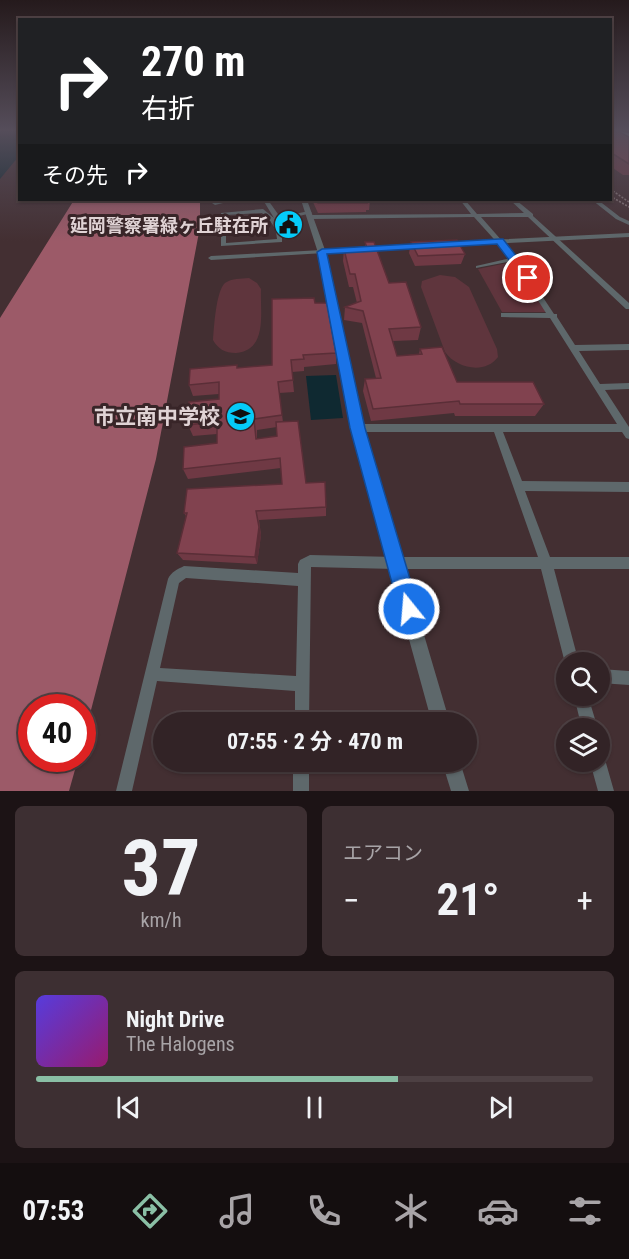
<!DOCTYPE html>
<html lang="ja">
<meta charset="utf-8">
<style>
:root{--surface:#322326;--page:#3d2f32;--text:#f1f3f6;--muted:#a8a4a7;--line:#4d4043;--accent:#8abfa5}
body{margin:0;font-family:"Roboto Condensed","Noto Sans JP",sans-serif;background:var(--page);color:var(--text);height:100vh;display:flex;flex-direction:column;font-size:22px;white-space:nowrap}
*{box-sizing:border-box;margin:0}
p{font-size:20px;color:var(--muted)}
.icon{flex:none;width:33px;height:33px;fill:none;stroke:currentColor;stroke-width:2;stroke-linecap:round;stroke-linejoin:round}
.map{position:relative;height:791px;overflow:hidden}
.details{display:flex;flex-direction:column;gap:15px;padding:15px;background:#1c1315;flex:1}
.details>*{flex:none}
.hud{position:absolute;left:18px;top:18px;width:594px;height:183px;border-radius:0px;box-shadow:0 2px 4px #0004,0 0 0 2px var(--line);background:#202124;color:#fff;overflow:hidden}
.tools{position:absolute;left:556px;top:652px;display:grid;gap:12px}
.tools a{display:grid;place-items:center;width:54px;height:54px;border-radius:50%;background:var(--surface);box-shadow:0 2px 4px #0004,0 0 0 2px var(--line);font-size:30px}
.speed{position:absolute;left:18px;top:694px;display:flex;gap:12px;font-size:30px;font-weight:700;text-align:center}
.speed>*{display:grid;place-content:center;width:78px;height:78px;border-radius:50%;background:var(--surface);box-shadow:0 2px 4px #0004,0 0 0 2px var(--line);line-height:1}
.speed .limit{border:9px solid #d22;background:#fff;color:#111}
.pin{position:absolute;display:grid;place-items:center;width:51px;height:51px;color:#fff;margin:-26px;border:3px solid #fff;border-radius:50%;box-shadow:0 2px 6px #0007}
.me{position:absolute;width:66px;margin:-33px;rotate:343deg;stroke-linejoin:round;filter:drop-shadow(0 0 4px #0008)}
.turn{display:flex;align-items:center;gap:21px;height:126px;padding:0 24px;font-size:27px}
.turn .icon{width:78px;height:78px;stroke-width:2.5}
.turn b{display:block;font-size:42px;line-height:51px}
.then{display:flex;align-items:center;height:57px;padding:0 24px;background:#0003;gap:12px;font-size:22px}
.big{font-size:45px;font-weight:700;line-height:1.1}
.details .card{flex:1;display:flex;flex-direction:column;justify-content:center;gap:9px;min-width:0;padding:0 21px;border-radius:9px;background:var(--page)}
.details .dial{align-items:center;gap:0}
.dial b{font-size:78px;line-height:1}
.song{display:flex;align-items:center;gap:18px}
.cover{width:72px;height:72px;border-radius:9px;background:linear-gradient(135deg,hsl(250 70% 55%),hsl(320 70% 35%))}
.played{height:6px;border-radius:3px;background:linear-gradient(90deg,var(--accent) 65%,var(--line) 65%)}
.keys{display:flex;justify-content:space-around;direction:ltr}
.heat{display:flex;justify-content:space-between;align-items:center;font-size:33px;direction:ltr}
.details .tiles{flex:1;display:grid;gap:15px;grid-template-columns:1fr 1fr}
.card:last-child{grid-column:span 2}
.trip{position:absolute;left:153px;top:712px;width:324px;height:60px;border-radius:30px;background:var(--surface);box-shadow:0 2px 4px #0004,0 0 0 2px var(--line);font-weight:700;line-height:60px;text-align:center}
.dock{display:flex;height:96px;justify-content:space-around;align-items:center;background:#140e0f;color:var(--muted)}
.dock .icon{width:42px;height:42px}
.dock .current{color:var(--accent)}
.dock b{font-size:27px;color:var(--text)}
.map>svg:first-child{display:block}
.green{fill:#5f353d}
.forest{fill:#9c5a68}
.water{fill:#0f2931}
.lines{fill:none;stroke-linecap:round;stroke-linejoin:round}
.path{stroke:#867577;stroke-width:1.5;stroke-dasharray:2 1.5;stroke-linecap:butt}
.minor{fill:#5e686b;fill-rule:evenodd}
.tertiary{fill:#5e686b;fill-rule:evenodd}
.trunk{fill:#8ea2ab;fill-rule:evenodd}
.wall{fill:#6f3944;fill-rule:evenodd}
.shaded-wall{fill:#5a2e37}
.building{fill:#81424f;stroke:#5a2e37;stroke-width:1.5}
.route{fill:#1a73e8;stroke:#114b97;stroke-width:1.5}
.labels{text-anchor:middle;dominant-baseline:central;stroke-width:6;stroke-linejoin:round;paint-order:stroke}
.far-poi-label{font-size:18px;font-weight:bold;fill:#e0d3d5;stroke:#382528;text-anchor:end}
.poi-label{font-size:21px;font-weight:bold;fill:#e0d3d5;stroke:#382528;text-anchor:end}
</style>
<div class="map">
<svg width="629" height="791" viewBox="0 0 629 791">
<rect width="100%" height="100%" fill="#432f32"/>
<path class="green" d="M513,262L547,312H502L478,269Z
M440,275L455,277L469,287L497,349L498,357C485,375 456,368 445,352L421,287L422,281Z
M249,278L257,283L261,289C260,313 268,350 236,353C225,353 218,349 213,340C214,327 216,291 225,283C232,278 241,279 249,278Z"/>
<path class="forest" d="M74,200H200V227L156,459L83,741L82,708H32V759H78L69,791H0V318Z"/>
<path class="water" d="M0,131H20L19,156L0,179Z
M336,375L343,418L311,420L306,376Z"/>
<g class="lines">
<path class="path" d="M610,189L629,202
M610,196L629,207"/>
<path class="minor" d="M213,200H217L218,201L235,200L215,205L212,203Z
M263,200H268L280,217L309,211L312,213L277,221L282,229V242L221,246V213L263,209L274,218ZM262,213C271,221 276,227 277,239L226,243V215Z
M460,200H465L477,214L524,213L510,200H516L533,214V216L629,303V309H626L528,217H481L517,258L554,314H557V317L575,345L629,344V350L579,351L600,384L629,383V389L605,390L629,427V439L626,438L622,432H503L522,481L629,482V492L525,491L550,557H629V569H554L579,663H567V668L565,663L541,569H395L311,567L309,723H295V691L157,681L132,791H116L168,579C171,572 178,569 184,566L298,573V564L300,560L310,555L395,557H538L494,432H357L354,431L352,428L354,425L357,424H617L550,318L501,317V313H546L513,261L476,268V266L511,258L474,217L310,219L307,217L310,215L471,214ZM186,578L298,586L296,676L160,668L179,583Z
M592,200H598L620,217L629,221V225L616,219Z
M322,250L325,252L324,253L211,260L208,258L211,256Z
M600,669L629,671V685L600,683Z
M574,696H588L598,729H582Z
M600,755L604,756L614,791H598L590,762H600Z
M293,762H309V791H293Z"/>
<path class="tertiary" d="M301,200H307L325,250L422,244L426,246L422,248L326,254L363,428L450,723H432L351,428L321,262Z
M629,233V237L447,246L443,244L447,242Z
M442,762H460L469,791H451Z"/>
<path class="trunk" d="M616,131L629,133V138L618,132Z"/>
</g>
<path class="wall" d="M610,131L629,137V175H623L610,166Z
M312,200H370L369,210H366V212L318,213Z
M365,242L389,283L421,327L418,340L393,341L397,356L419,354L420,349L457,382L544,404L535,416H455L454,413L371,421L363,391L365,379L376,378L362,323L344,320L345,307L357,303L353,287H349L343,261L344,249L365,248Z
M411,242L465,254L461,264L415,266L409,253Z
M315,303L336,353V364L304,367V371L292,372L294,392L279,393L283,422L306,483L326,507V516L259,520L261,535L257,564L183,560L177,553L186,516L184,513L282,484L281,468L188,479L183,469L217,443V434L193,436L188,425L219,399V394L193,396L189,385L238,368L272,365ZM277,427V436L257,439V430Z"/>
<path class="shaded-wall" d="M256,511L261,535L257,564L255,557Z"/>
<path class="building" d="M610,131H618L629,137V164L610,152Z
M317,200H370H366L367,203H318Z
M457,240L465,254L418,256L411,242Z
M365,242H374L389,283L406,282L421,327L389,329L397,356L422,354L420,349L442,347L457,382H533L544,404H460L459,401L373,409L365,379L381,378L363,311L345,307L361,301L355,274H350L344,249L367,248Z
M314,298L315,303H327L336,353L303,355L304,359L291,360L293,380L278,382L282,415L254,419L256,439L277,436L276,422L298,421L306,483L325,482L326,507L256,511L259,527L255,557L177,553L187,513H184L187,489L282,484L280,458L183,469L184,447L217,443V422L188,425L189,402L219,399V382L189,385L190,369L237,365V368L272,365V299Z"/>
<linearGradient id="sky" x2="0" y2="1"><stop stop-color="#251a1c"/><stop offset="0.54" stop-color="#554d5a"/><stop offset="1" stop-color="#554d5a" stop-opacity="0"/></linearGradient>
<rect width="629" height="241" fill="url(#sky)"/>
<path class="route" d="M499,239H503L532,276V280H524L497,244L327,254L365,428L419,609L416,616L409,619L402,616L399,609L350,428L317,252L322,249Z"/>
<defs>
<symbol id="civic-disc" viewBox="-11 -11 22 22"><circle r="9.5" fill="#05cbf9" stroke="#382528"/><path d="M-.6-6.5H3V-4.5H.6V-3L4-1V1h2V6H-6V1h2V-1L-.6-3ZM-1.2 2.5V6h2.4V2.5Z" fill="#111"/></symbol>
<symbol id="school-disc" viewBox="-11 -11 22 22"><circle r="9.5" fill="#05cbf9" stroke="#382528"/><path d="M0-5L7-2L0 1L-7-2ZM-4 1L0 2.5L4 1V4Q0 6-4 4Z" fill="#111"/></symbol>
</defs>
<g fill-rule="evenodd">
<use href="#civic-disc" x="272" y="208" width="33" height="33"/>
<use href="#school-disc" x="224" y="400" width="33" height="33"/>
</g>
<g class="labels">
<g class="far-poi-label">
<text x="268" y="225">延岡警察署緑ヶ丘駐在所</text>
</g>
<g class="poi-label">
<text x="220" y="417">市立南中学校</text>
</g>
</g>
</svg>
<div class="tools">
<a><svg class="icon" aria-label="search" viewBox="0 0 24 24"><circle cx="10" cy="10" r="6"/><path d="M15 15l6 6"/></svg></a>
<a><svg class="icon" aria-label="layers" viewBox="0 0 24 24"><path d="M12 4l9 5-9 5-9-5zM3 14l9 5 9-5"/></svg></a>
</div>
<div class="speed"><div class="limit">40</div></div>
<div class="pin" style="left:528px;top:278px;background:#d93025"><svg class="icon" aria-label="arrive" viewBox="0 0 24 24"><path d="M6 21V4h12l-3 4 3 4H6"/></svg></div>
<svg class="me" style="left:409px;top:609px" viewBox="-20 -20 40 40"><circle r="17" fill="#1a73e8" stroke="#fff" stroke-width="3"/><path d="M0-11L8 9 0 5-8 9z" fill="#fff"/></svg>
<div class="trip">07:55 · 2 分 · 470 m</div>
<div class="hud">
<div class="turn"><svg class="icon" aria-label="right" viewBox="0 0 24 24"><path d="M7 20v-9h11M14 6l5 5-5 5"/></svg><div><b>270 m</b>右折</div></div>
<div class="then">その先<svg class="icon" aria-label="right" viewBox="0 0 24 24"><path d="M7 20v-9h11M14 6l5 5-5 5"/></svg></div>
</div>
</div>
<section class="details">
<div class="tiles">
<div class="card dial"><b>37</b><p>km/h</p></div>
<div class="card"><p>エアコン</p>
<div class="heat"><a>−</a><b class="big">21°</b><a>+</a></div>
</div>
<div class="card">
<div class="song"><i class="cover"></i><div><b>Night Drive</b><p>The Halogens</p></div></div>
<div class="played"></div>
<div class="keys"><svg class="icon" aria-label="previous" viewBox="0 0 24 24"><path d="M18 5L8 12l10 7zM5 5v14"/></svg><svg class="icon" aria-label="pause" viewBox="0 0 24 24"><path d="M8 5v14M16 5v14"/></svg><svg class="icon" aria-label="next" viewBox="0 0 24 24"><path d="M6 5l10 7-10 7zM19 5v14"/></svg></div>
</div>
</div>
</section>
<nav class="dock">
<b>07:53</b>
<svg class="icon current" aria-label="directions" viewBox="0 0 24 24"><path d="M12 3l9 9-9 9-9-9zM9 14v-3h6M13 9l2 2-2 2"/></svg>
<svg class="icon" aria-label="music" viewBox="0 0 24 24"><path d="M9 18V5l10-2v13"/><circle cx="6" cy="18" r="3"/><circle cx="16" cy="16" r="3"/></svg>
<svg class="icon" aria-label="phone" viewBox="0 0 24 24"><path d="M5 4h4l2 5-3 2q2 4 5 5l2-3 5 2v4C11 20 4 13 5 4z"/></svg>
<svg class="icon" aria-label="climate" viewBox="0 0 24 24"><path d="M12 3v18M4 7l16 10M4 17L20 7"/></svg>
<svg class="icon" aria-label="car" viewBox="0 0 24 24"><path d="M5 17H2v-5l4-1 3-4h7l3 4 3 1v5h-3M9 17h6M6 11h13"/><circle cx="7" cy="17" r="2"/><circle cx="17" cy="17" r="2"/></svg>
<svg class="icon" aria-label="filters" viewBox="0 0 24 24"><path d="M4 7h16M4 17h16"/><circle cx="9" cy="7" r="2"/><circle cx="15" cy="17" r="2"/></svg>
</nav>
